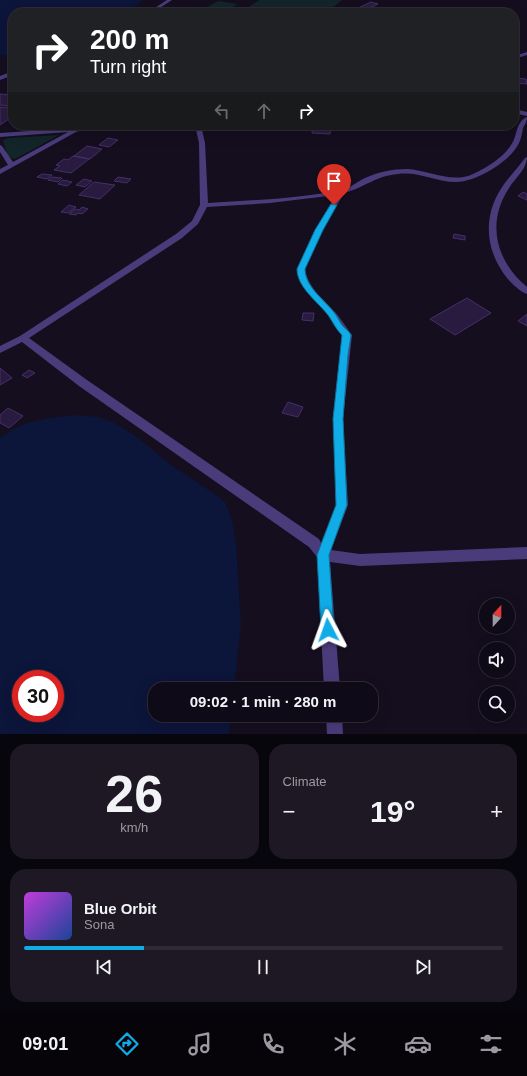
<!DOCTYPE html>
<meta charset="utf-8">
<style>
:root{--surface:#0f0a17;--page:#1d1824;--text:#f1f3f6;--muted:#9b9aa1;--line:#2f2b36;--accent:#10ace7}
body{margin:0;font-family:Arial,sans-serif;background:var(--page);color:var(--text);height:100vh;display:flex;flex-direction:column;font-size:15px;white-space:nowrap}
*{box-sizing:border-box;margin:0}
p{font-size:13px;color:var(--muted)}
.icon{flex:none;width:22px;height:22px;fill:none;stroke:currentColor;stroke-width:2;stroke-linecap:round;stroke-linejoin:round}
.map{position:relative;height:734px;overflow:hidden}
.sheet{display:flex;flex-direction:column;gap:10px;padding:10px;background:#08060d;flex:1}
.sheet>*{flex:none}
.hud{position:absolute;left:8px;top:8px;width:511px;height:122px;border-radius:16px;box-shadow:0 4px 16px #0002,0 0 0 1px var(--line);background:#202124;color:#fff;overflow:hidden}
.needle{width:26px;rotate:21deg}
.tools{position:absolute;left:479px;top:598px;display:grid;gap:8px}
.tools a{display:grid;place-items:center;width:36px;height:36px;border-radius:50%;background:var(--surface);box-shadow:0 4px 16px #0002,0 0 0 1px var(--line);font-size:20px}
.speed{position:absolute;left:12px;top:670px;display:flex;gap:8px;font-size:20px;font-weight:700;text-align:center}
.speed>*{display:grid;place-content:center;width:52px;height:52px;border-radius:50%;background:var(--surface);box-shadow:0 4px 16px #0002,0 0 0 1px var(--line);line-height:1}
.speed .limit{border:6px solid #d22;background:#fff;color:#111}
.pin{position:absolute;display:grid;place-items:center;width:34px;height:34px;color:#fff;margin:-41px -17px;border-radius:50% 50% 50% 0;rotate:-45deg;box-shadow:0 0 4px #0007}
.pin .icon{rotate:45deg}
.me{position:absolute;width:44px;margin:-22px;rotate:356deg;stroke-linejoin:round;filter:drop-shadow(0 0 3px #0008)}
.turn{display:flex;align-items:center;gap:14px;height:84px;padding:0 16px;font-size:18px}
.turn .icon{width:52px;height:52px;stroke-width:2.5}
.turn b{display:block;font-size:28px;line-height:34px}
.lanes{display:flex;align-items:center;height:38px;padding:0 16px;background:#0003;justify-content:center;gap:20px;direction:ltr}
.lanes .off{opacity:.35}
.big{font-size:30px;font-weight:600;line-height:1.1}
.sheet .widget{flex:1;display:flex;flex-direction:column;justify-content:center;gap:6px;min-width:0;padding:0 14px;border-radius:16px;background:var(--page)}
.sheet .dial{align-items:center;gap:0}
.dial b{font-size:52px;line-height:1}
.song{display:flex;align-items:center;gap:12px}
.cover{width:48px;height:48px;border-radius:6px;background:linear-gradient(135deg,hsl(290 70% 55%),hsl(220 70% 35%))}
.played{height:4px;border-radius:2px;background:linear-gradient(90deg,var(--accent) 25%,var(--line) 25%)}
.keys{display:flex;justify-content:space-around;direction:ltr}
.heat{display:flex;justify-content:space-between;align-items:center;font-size:22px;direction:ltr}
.sheet .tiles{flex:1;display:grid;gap:10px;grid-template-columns:1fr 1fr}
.widget:last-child{grid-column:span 2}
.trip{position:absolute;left:148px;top:682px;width:230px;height:40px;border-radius:16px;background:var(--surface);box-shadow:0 4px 16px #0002,0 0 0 1px var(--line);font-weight:600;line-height:40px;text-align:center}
.tabs{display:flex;height:64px;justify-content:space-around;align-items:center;background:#060409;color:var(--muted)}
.tabs .icon{width:28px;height:28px}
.tabs .on{color:var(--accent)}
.tabs b{font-size:18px;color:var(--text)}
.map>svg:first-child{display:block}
.green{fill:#122529}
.water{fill:#0c153a;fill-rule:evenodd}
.building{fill:#291b3f;stroke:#452f69}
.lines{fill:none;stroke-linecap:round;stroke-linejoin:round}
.minor{fill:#4a3c7b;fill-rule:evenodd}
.route{fill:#10ace7;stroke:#0a7096}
</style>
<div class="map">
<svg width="527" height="734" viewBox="0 0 527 734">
<rect width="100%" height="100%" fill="#140e1f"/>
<path class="green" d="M259,0H342L326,13H240Z
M218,1L238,4L223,12L204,9Z
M59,135L15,159L8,157L3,140L8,138Z"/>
<path class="water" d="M0,0H143L125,13H13V57L0,55Z
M78,415L98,417L115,423L138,438L171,465L213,493L225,502L232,521L236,544L241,624L234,689H155V715H231L229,734H0V438C24,419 49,418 78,415ZM21,679H55V713H21Z"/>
<path class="building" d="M371,2L378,4L361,12L354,10Z
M515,78L526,79L527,84L516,83Z
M0,94L13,95V106L0,105Z
M0,107L13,108V116L0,125Z
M313,125H331L330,134L312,133Z
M108,138L118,140L109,147L99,145Z
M87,146L102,149L90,159L74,156Z
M73,156L89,159L71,173L54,170L60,166L56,165L64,159L68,160Z
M42,174L52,175L47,179L37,177Z
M52,177L62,178L58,182L48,180Z
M118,177L131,179L127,183L114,181Z
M320,178L329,179L328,186L319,185Z
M84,179L92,181L85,187L76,185Z
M63,180L72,182L67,186L58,184Z
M94,182L115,185L100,199L79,195Z
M523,192L527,194V200L518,196Z
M69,205L76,207L68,213L61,212Z
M82,207L88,209L82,214L78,213L76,215L69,214L75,209L79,210Z
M454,234L465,236V240L453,238Z
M467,298L491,313L455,335L430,319Z
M303,313H314L313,321L302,320Z
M527,314V326L518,321Z
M0,368L12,378L0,385Z
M29,370L35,373L27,378L22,375Z
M288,402L303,407L298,417L282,413Z
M8,408L23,416L9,428L0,423V415Z"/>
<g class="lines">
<path class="minor" d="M167,0H172L152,13H147Z
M527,52V55L514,59V56Z
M13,71V75L0,80V76Z
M514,109L527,112V116L514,113Z
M527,117C527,122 525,124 523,128C522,133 521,139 519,143C510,162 476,182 456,182C436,182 418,171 398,174C375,176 364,188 344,193L323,230L305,269C308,287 321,297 333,310C340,317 346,327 352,335L343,419L348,505L331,550L360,554L527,547V559L360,566L330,562L340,689H324L317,557L309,547L79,386L22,342L0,353V346L20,336L176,234L192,221L200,205L199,143L195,125H201L205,143L208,203C251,200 298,199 341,190C350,188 357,182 365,178C378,172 393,169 407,169C428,170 452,184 473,174C486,168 503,158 511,145C518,136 515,122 527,117ZM336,195L315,230L297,269C299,289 316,300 328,315C333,322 337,329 342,336L333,419L336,505L321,543L319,539L87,380L29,338L182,238L198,224L207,207L270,203Z
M84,125H93L76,132L0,174V169L8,165L0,152V145L2,146L13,162L68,132L0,137V133L75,128Z
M527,157C527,169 515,178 509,188C486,223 496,261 527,287V294C518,291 507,279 502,271C486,247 484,218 499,192C506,180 517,169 525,158Z
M326,715H342L343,734H327Z"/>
</g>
<path class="route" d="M331,204L337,205L323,230L305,269C305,286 322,298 332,310C337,315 339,321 342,325C345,329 349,331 351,335L348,355L343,419L347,505L329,555L334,630L332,634L328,636L323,634L321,630L317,555L336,505L333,419L342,335C335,328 333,322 328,315C317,301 297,287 297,269L315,230Z"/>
</svg>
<div class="tools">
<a><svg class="needle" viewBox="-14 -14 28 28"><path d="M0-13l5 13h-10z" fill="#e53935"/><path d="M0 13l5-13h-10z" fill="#9b9aa1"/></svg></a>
<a><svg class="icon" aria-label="sound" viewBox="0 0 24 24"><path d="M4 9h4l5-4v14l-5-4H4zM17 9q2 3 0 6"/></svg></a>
<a><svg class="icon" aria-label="search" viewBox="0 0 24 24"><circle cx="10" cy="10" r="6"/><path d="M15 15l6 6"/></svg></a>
</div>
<div class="speed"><div class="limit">30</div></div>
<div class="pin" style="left:334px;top:205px;background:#d93025"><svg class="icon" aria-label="arrive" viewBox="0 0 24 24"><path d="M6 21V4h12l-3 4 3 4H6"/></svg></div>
<svg class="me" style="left:328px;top:630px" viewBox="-20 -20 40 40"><path d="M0-17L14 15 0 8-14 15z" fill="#10ace7" stroke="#fff" stroke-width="4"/></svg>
<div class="trip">09:02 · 1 min · 280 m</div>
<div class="hud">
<div class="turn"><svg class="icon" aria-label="right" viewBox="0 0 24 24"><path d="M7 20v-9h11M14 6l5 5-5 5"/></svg><div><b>200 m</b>Turn right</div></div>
<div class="lanes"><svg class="icon off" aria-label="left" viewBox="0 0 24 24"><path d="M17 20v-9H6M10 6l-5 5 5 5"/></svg><svg class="icon off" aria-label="ahead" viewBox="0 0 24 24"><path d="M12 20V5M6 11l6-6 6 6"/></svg><svg class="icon" aria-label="right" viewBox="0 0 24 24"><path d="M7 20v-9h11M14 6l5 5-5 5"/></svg></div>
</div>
</div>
<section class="sheet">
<div class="tiles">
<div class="widget dial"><b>26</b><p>km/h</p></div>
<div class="widget"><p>Climate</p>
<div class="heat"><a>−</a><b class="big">19°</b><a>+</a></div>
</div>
<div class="widget">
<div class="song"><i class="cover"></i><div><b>Blue Orbit</b><p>Sona</p></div></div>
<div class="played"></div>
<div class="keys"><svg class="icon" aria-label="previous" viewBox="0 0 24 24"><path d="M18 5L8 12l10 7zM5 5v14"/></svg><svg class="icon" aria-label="pause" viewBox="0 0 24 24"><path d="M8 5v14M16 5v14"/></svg><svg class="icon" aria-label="next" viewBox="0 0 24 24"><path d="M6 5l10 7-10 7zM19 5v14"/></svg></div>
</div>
</div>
</section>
<nav class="tabs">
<b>09:01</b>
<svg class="icon on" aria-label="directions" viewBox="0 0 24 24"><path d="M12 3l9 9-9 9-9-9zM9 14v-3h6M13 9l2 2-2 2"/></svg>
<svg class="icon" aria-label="music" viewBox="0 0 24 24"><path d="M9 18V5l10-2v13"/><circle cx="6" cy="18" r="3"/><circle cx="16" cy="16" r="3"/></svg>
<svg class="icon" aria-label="phone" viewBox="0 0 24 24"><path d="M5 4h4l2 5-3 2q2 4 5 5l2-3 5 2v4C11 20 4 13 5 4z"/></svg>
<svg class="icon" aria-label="climate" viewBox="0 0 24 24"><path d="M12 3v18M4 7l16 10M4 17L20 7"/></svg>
<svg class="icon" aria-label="car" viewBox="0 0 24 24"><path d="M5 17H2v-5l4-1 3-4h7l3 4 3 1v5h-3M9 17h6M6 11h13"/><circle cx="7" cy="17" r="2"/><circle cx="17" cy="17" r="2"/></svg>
<svg class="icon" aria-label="filters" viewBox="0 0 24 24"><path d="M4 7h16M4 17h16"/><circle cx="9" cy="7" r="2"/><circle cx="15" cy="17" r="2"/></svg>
</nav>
